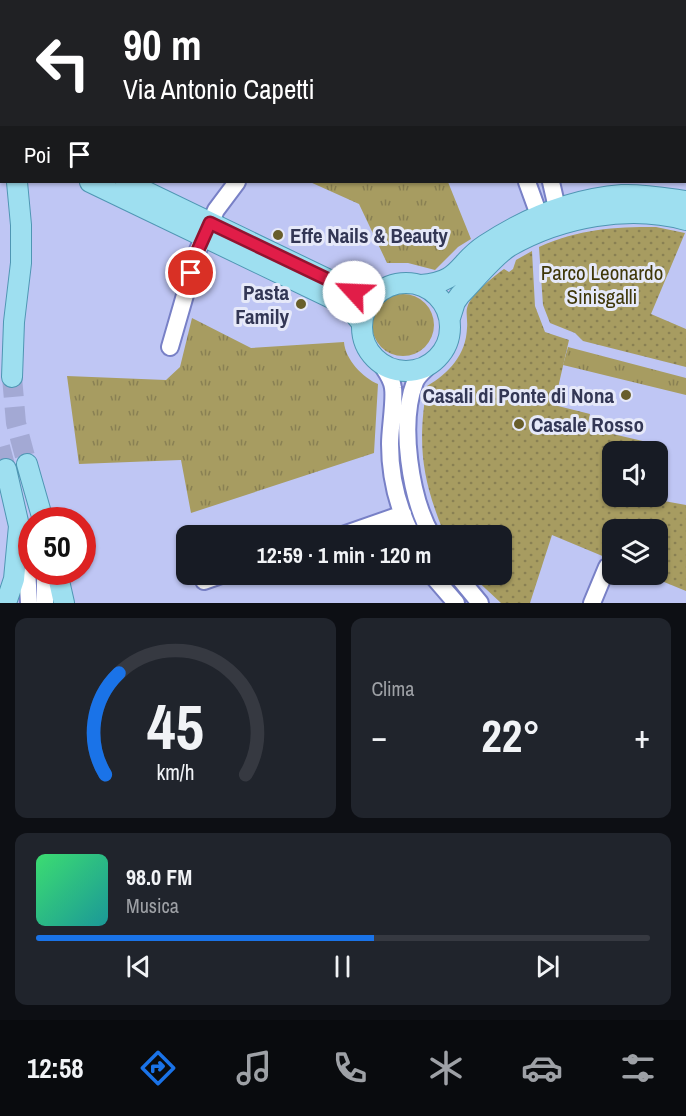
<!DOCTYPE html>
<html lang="it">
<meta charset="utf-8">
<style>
:root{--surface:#171b24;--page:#20242c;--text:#f1f3f6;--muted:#9ea1a6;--line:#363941;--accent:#1a73e8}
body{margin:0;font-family:"Archivo Narrow",sans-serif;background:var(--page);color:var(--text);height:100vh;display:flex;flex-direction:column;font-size:22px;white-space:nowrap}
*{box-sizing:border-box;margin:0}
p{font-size:20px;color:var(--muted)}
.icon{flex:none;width:33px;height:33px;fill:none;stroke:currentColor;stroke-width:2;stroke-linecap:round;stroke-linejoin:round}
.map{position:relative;height:603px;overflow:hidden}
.panel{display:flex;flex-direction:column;gap:15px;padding:15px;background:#0d0f14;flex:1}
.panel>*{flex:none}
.guide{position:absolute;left:0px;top:0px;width:687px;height:183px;box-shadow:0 2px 4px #0004;background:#202124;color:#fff;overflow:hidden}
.tools{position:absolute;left:602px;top:441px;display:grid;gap:12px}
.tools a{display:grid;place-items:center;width:66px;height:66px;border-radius:12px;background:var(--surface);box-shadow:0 2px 4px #0004;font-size:30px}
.speed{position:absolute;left:18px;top:507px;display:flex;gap:12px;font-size:30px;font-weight:700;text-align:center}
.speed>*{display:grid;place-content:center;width:78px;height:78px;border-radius:50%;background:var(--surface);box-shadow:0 2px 4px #0004;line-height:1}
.speed .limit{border:9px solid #d22;background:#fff;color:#111}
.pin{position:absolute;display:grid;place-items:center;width:51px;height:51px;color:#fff;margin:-26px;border:3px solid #fff;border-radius:50%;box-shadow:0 2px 6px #0007}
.me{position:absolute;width:66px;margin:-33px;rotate:295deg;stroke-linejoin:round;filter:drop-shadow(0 0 4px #0008)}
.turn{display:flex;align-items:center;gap:21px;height:126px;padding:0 24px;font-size:27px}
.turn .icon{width:78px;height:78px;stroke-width:2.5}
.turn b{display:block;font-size:42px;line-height:51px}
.then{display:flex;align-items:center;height:57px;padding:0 24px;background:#0003;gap:12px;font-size:22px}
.big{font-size:45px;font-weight:700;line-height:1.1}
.panel .card{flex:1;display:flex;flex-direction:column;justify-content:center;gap:9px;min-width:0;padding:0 21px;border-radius:12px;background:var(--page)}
.panel .dial{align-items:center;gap:0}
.dial svg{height:156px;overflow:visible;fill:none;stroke:var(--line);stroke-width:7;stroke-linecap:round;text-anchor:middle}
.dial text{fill:var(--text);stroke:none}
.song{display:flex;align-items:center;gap:18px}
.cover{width:72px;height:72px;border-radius:9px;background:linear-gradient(135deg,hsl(140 70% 55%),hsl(180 70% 35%))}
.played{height:6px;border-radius:3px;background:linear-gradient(90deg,var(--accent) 55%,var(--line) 55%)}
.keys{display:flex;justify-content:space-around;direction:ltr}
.heat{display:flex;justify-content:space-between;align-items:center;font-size:33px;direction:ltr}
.panel .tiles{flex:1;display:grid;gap:15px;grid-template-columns:1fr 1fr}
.card:last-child{grid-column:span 2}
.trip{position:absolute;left:176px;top:525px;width:336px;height:60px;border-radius:12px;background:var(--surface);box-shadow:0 2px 4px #0004;font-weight:700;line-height:60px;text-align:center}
.dock{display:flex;height:96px;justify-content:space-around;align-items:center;background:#090b0e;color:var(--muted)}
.dock .icon{width:42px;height:42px}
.dock .active{color:var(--accent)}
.dock b{font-size:27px;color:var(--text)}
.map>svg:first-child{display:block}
.grass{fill:url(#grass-tufts)}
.park{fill:url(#park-dots)}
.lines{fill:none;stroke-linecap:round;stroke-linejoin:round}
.major-tunnel{stroke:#a3a9d4;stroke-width:20;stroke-dasharray:20 10;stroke-linecap:butt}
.minor-casing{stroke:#7880c6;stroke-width:20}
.major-casing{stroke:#4f96b3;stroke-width:22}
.minor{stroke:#fff;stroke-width:16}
.major{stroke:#9edff0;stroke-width:20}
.route-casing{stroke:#92132f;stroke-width:15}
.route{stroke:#e11d48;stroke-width:10}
.poi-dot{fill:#685e2a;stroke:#e6e9f9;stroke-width:2}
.labels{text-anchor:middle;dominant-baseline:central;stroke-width:6;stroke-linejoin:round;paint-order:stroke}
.poi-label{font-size:21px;font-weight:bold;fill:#333755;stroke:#e6e9f9;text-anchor:start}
.park-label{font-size:21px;fill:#3f3709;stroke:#e6e9f9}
</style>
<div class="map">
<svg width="686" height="603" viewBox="0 0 686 603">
<defs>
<pattern id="grass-tufts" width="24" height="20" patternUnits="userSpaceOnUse" patternTransform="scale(1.5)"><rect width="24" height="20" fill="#a79c61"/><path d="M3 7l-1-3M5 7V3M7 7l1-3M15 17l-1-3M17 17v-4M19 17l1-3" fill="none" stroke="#898053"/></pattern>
<pattern id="park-dots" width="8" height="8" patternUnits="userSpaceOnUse" patternTransform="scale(1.5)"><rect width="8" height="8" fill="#a79c61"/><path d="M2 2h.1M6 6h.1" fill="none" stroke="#898053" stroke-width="1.8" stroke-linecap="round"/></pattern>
</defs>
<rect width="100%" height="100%" fill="#bfc6f4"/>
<path class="grass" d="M310,182H448L471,239L458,247L435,270L408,263H387L359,204Z
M372 325a31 31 0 1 1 62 0a31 31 0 1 1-62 0Z
M192,318L251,348L344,342C345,359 363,378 378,384L374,453L191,513L181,460L79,464L67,376L166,380L180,367Z
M568,347L686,378V395L563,365Z"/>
<path class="park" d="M656,227L685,233L651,314L686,329V367L583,341L575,333L550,323L543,305L539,247C579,229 613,227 656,227Z
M532,251L535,306L545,332L569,340L554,405L590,414L587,428L647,442L645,451L612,452V496L642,497L686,505V591L647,575L657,574V530H612V560L552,535L530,603H501L471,575L501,574V536H445L444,533C422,479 417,445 427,386C449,373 466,355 467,328C468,320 465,312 468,305C473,293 493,277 504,269L509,272L513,269L516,260Z"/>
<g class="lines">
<path class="major-tunnel" d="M12,377L16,423L27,464
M0,447L6,469"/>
<defs>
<path id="minor" d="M464,2L468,0
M577,2L578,0
M527,182L539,215
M551,182L557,208
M170,347L198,250L216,210L237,182
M380,362C385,370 392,378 393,388C395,401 390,428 390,444C390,475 398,508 412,536
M21,532L26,552L29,603
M340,536L403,514
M432,536C410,498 399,423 415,382C418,374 428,368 433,361
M431,574L456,603
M456,574L480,603
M204,581L224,574
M45,603V572
M592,603L607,567"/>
<path id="major" d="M31,2V0
M90,182L348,306L361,322
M126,182L354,292L377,294
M362 327a44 44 0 1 1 88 0a44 44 0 1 1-88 0Z
M421,285C461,282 457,263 485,245C526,218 572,199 622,195C643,194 665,198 686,201
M450,318L455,302L460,295C474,281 495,255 510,246C561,217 629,204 686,220
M12,377L14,322L21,263V225L17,182
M27,464L43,520
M57,572L64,603
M6,603L14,579L19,526L6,469"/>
</defs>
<use href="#minor" class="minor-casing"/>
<use href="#major" class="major-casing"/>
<use href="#minor" class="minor"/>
<use href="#major" class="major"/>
</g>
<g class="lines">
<defs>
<path id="route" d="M191,273L198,250L210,223L354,292"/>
</defs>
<use href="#route" class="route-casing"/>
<use href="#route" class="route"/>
</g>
<g class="poi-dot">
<circle cx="278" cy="235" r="6"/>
<circle cx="301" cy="304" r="6"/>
<circle cx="626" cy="395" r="6"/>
<circle cx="519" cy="424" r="6"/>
</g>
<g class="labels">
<g class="poi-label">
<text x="290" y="235">Effe Nails &amp; Beauty</text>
<text x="289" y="292" text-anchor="end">Pasta<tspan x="289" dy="24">Family</tspan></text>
<text x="614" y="395" text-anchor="end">Casali di Ponte di Nona</text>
<text x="531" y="424">Casale Rosso</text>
</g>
<g class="park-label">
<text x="602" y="272">Parco Leonardo<tspan x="602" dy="24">Sinisgalli</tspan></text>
</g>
</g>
</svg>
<div class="tools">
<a><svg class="icon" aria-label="sound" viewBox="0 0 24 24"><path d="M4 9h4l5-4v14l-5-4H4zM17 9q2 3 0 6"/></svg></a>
<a><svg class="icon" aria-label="layers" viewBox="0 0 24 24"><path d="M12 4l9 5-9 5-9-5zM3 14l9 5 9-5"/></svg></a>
</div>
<div class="speed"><div class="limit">50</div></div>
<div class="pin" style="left:191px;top:273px;background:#d93025"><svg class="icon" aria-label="arrive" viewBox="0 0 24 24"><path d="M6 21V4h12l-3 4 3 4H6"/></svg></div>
<svg class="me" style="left:354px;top:292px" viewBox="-20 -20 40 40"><circle r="19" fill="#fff"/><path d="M0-13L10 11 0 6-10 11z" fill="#e11d48"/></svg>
<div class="trip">12:59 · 1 min · 120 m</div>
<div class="guide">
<div class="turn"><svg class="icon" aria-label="left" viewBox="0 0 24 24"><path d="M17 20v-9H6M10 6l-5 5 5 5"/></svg><div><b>90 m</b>Via Antonio Capetti</div></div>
<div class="then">Poi<svg class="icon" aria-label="arrive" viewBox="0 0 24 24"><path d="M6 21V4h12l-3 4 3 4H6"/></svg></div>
</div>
</div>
<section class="panel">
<div class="tiles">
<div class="card dial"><svg viewBox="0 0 100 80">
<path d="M14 69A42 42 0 1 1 86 69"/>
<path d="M14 69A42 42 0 0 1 21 17" stroke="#1a73e8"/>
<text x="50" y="56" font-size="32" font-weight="700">45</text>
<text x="50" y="72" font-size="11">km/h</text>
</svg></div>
<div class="card"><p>Clima</p>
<div class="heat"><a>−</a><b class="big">22°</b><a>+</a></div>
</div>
<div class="card">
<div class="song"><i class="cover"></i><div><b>98.0 FM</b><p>Musica</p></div></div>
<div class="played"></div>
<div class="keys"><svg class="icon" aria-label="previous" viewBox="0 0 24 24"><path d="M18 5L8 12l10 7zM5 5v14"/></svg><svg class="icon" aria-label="pause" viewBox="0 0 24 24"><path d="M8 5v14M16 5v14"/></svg><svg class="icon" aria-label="next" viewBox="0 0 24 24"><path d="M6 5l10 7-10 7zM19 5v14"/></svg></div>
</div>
</div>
</section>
<nav class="dock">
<b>12:58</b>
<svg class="icon active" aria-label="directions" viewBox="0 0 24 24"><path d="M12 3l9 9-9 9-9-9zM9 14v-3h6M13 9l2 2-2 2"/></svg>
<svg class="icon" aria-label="music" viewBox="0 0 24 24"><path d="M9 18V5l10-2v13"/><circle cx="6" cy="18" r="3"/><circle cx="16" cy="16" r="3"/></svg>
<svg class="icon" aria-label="phone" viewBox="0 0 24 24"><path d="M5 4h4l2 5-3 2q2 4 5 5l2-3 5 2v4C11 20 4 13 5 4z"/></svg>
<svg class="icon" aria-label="climate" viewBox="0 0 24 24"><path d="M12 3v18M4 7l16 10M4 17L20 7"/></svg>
<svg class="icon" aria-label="car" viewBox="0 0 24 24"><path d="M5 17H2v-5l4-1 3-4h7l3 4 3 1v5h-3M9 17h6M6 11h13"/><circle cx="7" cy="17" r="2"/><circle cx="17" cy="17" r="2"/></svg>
<svg class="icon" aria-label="filters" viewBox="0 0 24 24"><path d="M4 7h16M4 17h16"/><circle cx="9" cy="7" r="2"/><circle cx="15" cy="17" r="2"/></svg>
</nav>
